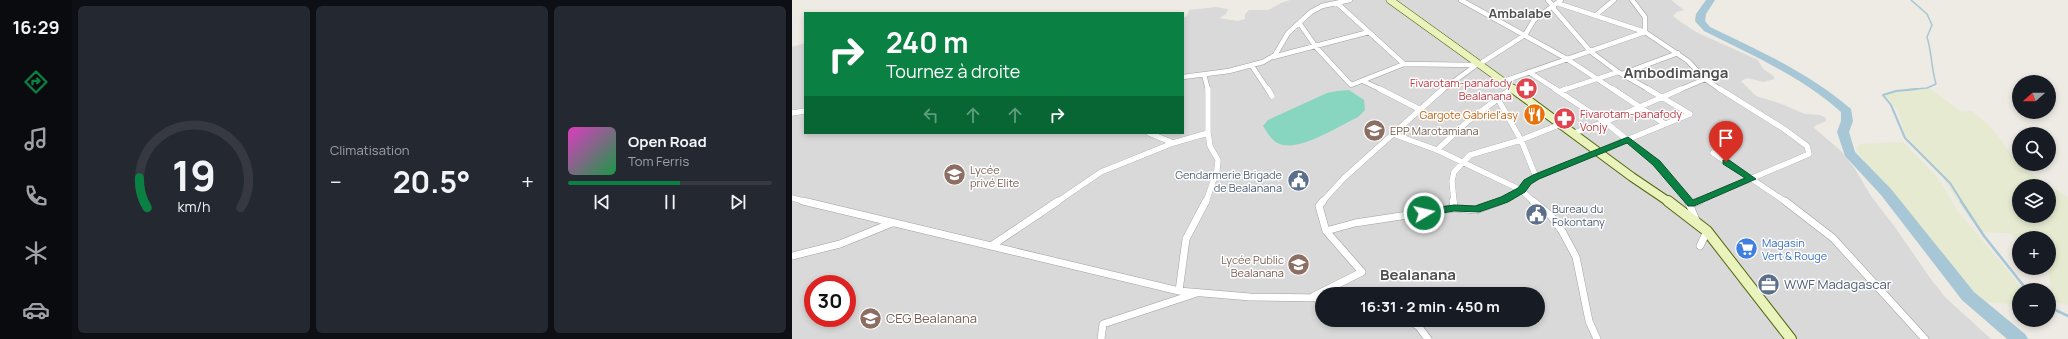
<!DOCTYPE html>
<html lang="fr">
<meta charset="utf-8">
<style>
:root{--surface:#171b24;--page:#242831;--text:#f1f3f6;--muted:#9ea1a6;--line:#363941;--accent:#0b8043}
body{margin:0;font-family:Manrope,sans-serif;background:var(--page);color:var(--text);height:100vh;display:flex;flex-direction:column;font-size:15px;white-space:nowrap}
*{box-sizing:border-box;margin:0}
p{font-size:13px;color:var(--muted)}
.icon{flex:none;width:22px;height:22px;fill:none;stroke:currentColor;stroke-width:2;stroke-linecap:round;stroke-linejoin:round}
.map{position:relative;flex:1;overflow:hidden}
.drawer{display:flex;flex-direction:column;gap:6px;padding:6px;background:#0d0f14;width:720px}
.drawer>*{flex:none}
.guide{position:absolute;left:12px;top:12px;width:380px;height:122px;border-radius:0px;box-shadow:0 2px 6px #0003;background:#0b8043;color:#fff;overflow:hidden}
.needle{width:26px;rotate:249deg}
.controls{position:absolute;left:1220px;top:75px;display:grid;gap:8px}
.controls a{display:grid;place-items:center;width:44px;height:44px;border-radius:50%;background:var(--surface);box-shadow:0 2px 6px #0003;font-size:20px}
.speed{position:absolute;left:12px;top:275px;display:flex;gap:8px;font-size:20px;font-weight:700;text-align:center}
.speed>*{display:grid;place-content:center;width:52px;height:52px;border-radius:50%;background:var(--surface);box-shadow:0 2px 6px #0003;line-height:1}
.speed .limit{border:6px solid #d22;background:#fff;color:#111}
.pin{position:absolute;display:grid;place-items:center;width:34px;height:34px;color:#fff;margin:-41px -17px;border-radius:50% 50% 50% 0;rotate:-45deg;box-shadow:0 0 4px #0007}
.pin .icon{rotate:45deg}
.me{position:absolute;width:44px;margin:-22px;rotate:81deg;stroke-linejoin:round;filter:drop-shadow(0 0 3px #0008)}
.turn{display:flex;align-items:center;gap:14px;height:84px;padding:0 16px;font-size:18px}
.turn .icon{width:52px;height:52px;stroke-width:2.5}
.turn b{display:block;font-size:28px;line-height:34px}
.lanes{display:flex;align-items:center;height:38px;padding:0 16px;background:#0003;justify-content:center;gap:20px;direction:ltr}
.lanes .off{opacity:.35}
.big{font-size:30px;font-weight:700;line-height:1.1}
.drawer .tile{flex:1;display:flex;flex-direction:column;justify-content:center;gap:6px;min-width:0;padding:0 14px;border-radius:6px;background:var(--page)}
.drawer .dial{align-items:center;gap:0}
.dial svg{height:104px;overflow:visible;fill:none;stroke:var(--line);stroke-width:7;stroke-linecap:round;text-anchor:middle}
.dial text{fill:var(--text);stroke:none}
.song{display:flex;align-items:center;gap:12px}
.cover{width:48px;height:48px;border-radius:6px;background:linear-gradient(135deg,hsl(310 70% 55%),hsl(140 70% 35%))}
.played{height:4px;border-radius:2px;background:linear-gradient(90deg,var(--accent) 55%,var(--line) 55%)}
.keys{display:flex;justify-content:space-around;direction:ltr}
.heat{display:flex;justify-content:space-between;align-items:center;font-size:22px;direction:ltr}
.drawer .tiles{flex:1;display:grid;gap:6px;grid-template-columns:repeat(3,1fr)}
.trip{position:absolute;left:523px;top:287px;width:230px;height:40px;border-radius:20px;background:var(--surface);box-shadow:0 2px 6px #0003;font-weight:700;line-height:40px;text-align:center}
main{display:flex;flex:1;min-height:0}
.tab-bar{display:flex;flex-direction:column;width:72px;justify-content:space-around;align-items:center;background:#090b0e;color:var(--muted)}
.tab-bar .icon{width:28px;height:28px}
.tab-bar .on{color:var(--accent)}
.tab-bar b{font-size:18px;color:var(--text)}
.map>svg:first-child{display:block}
.residential{fill:#dad9d9;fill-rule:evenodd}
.farmland{fill:#e5ead0;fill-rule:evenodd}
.pitch{fill:#88d5c0}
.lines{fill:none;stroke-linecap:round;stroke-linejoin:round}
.stream-far2{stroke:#a7c6d6;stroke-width:1.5}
.stream-far1{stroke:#a7c6d6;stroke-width:2}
.stream{stroke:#a7c6d6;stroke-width:2.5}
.river{fill:#a7c6d6;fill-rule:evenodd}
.street-far2-casing{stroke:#a0a0a0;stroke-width:5.5}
.street-far1-casing{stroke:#a0a0a0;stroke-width:6}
.street-casing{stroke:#a0a0a0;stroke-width:8}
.secondary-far2-casing{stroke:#53680f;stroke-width:8}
.secondary-far1-casing{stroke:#53680f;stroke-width:10}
.secondary-casing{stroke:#53680f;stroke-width:12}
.street-far2{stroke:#fff;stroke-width:4.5}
.street-far1{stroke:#fff;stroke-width:5.5}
.street{stroke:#fff;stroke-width:7}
.secondary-far2{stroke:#e9f3bb;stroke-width:7}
.secondary-far1{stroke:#e9f3bb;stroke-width:8}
.secondary{stroke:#e9f3bb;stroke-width:10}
.route{fill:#0b8043;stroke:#07532c}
.labels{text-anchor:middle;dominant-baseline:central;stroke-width:3;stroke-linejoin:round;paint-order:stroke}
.health-label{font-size:11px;fill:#be3a42;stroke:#fff;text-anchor:end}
.food-label{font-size:11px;fill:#c56008;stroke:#fff;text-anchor:end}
.education-label{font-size:11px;fill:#785e54;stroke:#fff;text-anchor:start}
.service-label{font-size:11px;fill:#4e5e75;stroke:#fff;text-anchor:end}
.shop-label{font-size:11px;fill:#366cbe;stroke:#fff;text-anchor:start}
.far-district-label{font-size:13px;font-weight:bold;fill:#4f4f4f;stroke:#fff}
.near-service-label{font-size:13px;fill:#4e5e75;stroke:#fff;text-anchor:start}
.near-education-label{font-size:13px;fill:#785e54;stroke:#fff;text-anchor:start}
.district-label{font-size:15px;font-weight:bold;fill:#4f4f4f;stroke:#fff}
</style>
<main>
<nav class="tab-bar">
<b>16:29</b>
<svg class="icon on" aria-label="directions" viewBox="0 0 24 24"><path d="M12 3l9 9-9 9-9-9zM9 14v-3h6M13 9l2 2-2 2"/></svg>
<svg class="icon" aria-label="music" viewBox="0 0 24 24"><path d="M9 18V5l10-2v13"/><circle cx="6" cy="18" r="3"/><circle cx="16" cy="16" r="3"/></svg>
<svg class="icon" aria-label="phone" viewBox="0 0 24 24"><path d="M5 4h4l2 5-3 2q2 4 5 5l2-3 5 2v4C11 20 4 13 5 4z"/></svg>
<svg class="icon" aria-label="climate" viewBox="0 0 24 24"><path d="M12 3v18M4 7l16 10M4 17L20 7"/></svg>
<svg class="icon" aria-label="car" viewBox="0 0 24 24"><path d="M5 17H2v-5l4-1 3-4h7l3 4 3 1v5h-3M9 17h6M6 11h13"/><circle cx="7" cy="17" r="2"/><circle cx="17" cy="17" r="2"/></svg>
</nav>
<section class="drawer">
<div class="tiles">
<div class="tile dial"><svg viewBox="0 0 100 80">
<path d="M14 69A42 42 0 1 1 86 69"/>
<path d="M14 69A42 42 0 0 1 8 46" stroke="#0b8043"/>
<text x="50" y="56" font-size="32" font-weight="700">19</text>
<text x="50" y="72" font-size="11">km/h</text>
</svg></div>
<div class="tile"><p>Climatisation</p>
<div class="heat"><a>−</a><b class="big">20.5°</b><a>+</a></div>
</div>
<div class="tile">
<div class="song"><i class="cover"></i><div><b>Open Road</b><p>Tom Ferris</p></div></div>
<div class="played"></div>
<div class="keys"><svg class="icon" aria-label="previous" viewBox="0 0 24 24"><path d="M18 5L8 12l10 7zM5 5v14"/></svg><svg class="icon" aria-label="pause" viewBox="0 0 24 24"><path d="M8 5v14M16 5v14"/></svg><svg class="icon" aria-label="next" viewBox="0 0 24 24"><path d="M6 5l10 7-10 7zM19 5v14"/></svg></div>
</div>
</div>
</section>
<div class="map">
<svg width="1276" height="339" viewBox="0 0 1276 339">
<rect width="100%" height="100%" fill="#edebe3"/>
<path class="residential" d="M498,0H879L892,10L885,12L881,16L889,22L904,32L966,60L971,69L982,76V79L972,82L955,78L949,81L964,96L987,103L1013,114L1028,115L1034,118V121L1021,127L1049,151L1063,169L1079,196L1103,227L1138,278L1154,298L1199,339H0V47L13,43V133H391V18L395,16L397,10L424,7L436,9L434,14L427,18L446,21L453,19V14L457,10H476L489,3ZM21,284H55V318H21ZM530,294H746V320H530Z"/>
<path class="farmland" d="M1120,88H1137L1170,112L1180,111L1200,128L1226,164L1276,198V305L1261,301L1257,272L1253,268H1257V238H1227V242L1218,233L1191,232L1175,215L1149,175L1113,135L1106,110L1092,94ZM1227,186H1257V216H1227Z
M1111,142L1145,177L1165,210L1232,290H1227V305L1187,301L1088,183L1064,149L1068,144Z"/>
<path class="pitch" d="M557,90L572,100L573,110L566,117C547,126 512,149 491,145C481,143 476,134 471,126L476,120L535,93L545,91Z"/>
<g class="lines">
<path class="stream-far2" d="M1114,90L1135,88L1144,84C1139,67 1140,53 1135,37L1140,25L1135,14L1119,0"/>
<path class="stream-far1" d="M1125,89L1104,91L1091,95L1099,105L1113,138L1158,183L1170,202"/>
<path class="stream" d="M1169,201L1192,236L1235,290
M1257,307L1276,316"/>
<path class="river" d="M914,0H923L914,14L913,21L918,27C968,51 1017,73 1059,109L1061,121L1057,132L1063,152L1099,189L1182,292L1233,334L1236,339H1215L1170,300L1089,195L1053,156L1045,132L1049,121V112C1008,76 960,55 912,31L903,21L904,14Z"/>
<defs>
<path id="street-far2" d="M669,0L775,59L822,90
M756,0L762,7
M840,0L853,17V32
M545,3L612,64
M765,3L853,32L896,61L913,79L929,90
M761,8L799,52L826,72L858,90
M804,15L822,0
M508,24L524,47L559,85L612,64L686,65L733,35L742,20L769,0
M481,57L577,32
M460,66L476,90
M737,72L765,90
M412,74L416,90
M830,74L886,53
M391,77L437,71L471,62L483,55L496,33L519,12L530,6L558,0
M571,81L590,90
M709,82L853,32
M650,90L683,66
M718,90L720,89
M771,90L826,72
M887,90L913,79"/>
<path id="street-far1" d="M476,89L480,96
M588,89L627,109
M763,89L813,122L864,163L897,202
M821,89L873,124
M856,89L898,114
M769,91L774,89
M706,99L729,140L744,177
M0,113L13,111
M357,133L381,143
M782,133L813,122L889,89
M601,134L645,150L729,190L742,202
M645,150L676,121L719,89
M921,153L994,202
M0,198L15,202
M265,202L309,172L381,143L416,133
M414,202L425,170L426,160L418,146L416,133V89
M530,202L552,178L651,89
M662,202L660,181L662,172L678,155L729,140L769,124
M706,202L729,190L736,182L744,177L898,114
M904,202L1017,154L1015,146L992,129L928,89"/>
<path id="street" d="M11,201L387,291L458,297L530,298
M661,201L662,208
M741,201L759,216L770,231L784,257L797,321L805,339
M896,201L904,220
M993,201L1041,238L1133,339
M899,204L907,201
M534,231L563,223L662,208L684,210L709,201
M199,246L266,201
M908,246L915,231
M0,256L48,244L100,223
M387,291L394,239L414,201
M522,296L570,272L534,231L527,206L531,201
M617,320L627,327L636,339
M309,339L311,324L405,293"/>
<path id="secondary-far2" d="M598,0L723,90"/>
<path id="secondary-far1" d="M721,89L840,177L877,202"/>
<path id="secondary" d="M876,201L915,231L999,339"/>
</defs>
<use href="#street-far2" class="street-far2-casing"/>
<use href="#street-far1" class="street-far1-casing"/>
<use href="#street" class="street-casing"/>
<use href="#secondary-far2" class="secondary-far2-casing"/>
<use href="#secondary-far1" class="secondary-far1-casing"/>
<use href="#secondary" class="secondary-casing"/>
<use href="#street-far2" class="street-far2"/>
<use href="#street-far1" class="street-far1"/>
<use href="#street" class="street"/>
<use href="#secondary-far2" class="secondary-far2"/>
<use href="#secondary-far1" class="secondary-far1"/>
<use href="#secondary" class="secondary"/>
</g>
<path class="route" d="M836,137L868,161L901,200L953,178L931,164V160H937L964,179L902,206H896L861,165L835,143L747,179L739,184L733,192L716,202L687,212L662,211L632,216L627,213L632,210L662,205L683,206L709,197L726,188L732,180L741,175Z"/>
<defs>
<symbol id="pharmacy-disc" viewBox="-11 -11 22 22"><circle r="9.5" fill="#e0444e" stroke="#fff"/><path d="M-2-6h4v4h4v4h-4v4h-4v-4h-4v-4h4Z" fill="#fff"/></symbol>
<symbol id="restaurant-disc" viewBox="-11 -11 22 22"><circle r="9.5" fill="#e8710a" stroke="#fff"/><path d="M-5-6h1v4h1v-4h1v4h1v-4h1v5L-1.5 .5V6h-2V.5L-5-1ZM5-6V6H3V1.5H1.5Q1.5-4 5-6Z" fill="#fff"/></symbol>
<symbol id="school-disc" viewBox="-11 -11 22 22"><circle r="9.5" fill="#8d6e63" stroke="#fff"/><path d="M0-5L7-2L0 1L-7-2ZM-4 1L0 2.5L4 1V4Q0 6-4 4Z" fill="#fff"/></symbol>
<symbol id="civic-disc" viewBox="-11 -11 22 22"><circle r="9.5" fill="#5c6f8a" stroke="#fff"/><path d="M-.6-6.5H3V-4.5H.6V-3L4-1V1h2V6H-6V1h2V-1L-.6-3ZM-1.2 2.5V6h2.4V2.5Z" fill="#fff"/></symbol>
<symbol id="supermarket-disc" viewBox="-11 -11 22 22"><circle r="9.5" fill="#3f7fe0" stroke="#fff"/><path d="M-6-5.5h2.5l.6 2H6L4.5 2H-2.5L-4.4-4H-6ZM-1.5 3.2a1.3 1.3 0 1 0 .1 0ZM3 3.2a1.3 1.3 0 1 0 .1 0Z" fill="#fff"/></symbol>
<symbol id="office-disc" viewBox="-11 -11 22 22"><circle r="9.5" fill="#5c6f8a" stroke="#fff"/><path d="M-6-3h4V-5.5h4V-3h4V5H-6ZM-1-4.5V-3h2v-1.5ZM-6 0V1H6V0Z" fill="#fff"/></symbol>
</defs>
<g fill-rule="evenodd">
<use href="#pharmacy-disc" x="722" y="76" width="25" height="25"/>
<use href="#restaurant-disc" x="730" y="102" width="25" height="25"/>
<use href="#pharmacy-disc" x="760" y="106" width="25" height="25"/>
<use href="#school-disc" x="570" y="118" width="25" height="25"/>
<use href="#school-disc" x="150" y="162" width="25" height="25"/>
<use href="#civic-disc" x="494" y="168" width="25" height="25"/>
<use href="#civic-disc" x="732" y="202" width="25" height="25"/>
<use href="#supermarket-disc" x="942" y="236" width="25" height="25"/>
<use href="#school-disc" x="494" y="252" width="25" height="25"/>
<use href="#office-disc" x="964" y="272" width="25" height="25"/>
<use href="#school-disc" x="66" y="306" width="25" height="25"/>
</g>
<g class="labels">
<g class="health-label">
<text x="720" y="82">Fivarotam-panafody<tspan x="720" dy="13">Bealanana</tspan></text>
<text x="788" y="113" text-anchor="start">Fivarotam-panafody<tspan x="788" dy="13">Vonjy</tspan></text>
</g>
<g class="food-label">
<text x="726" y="114">Gargote Gabriel'asy</text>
</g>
<g class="education-label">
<text x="598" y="130">EPP Marotamiana</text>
<text x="178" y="169">Lycée<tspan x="178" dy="13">privé Elite</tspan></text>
<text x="492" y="259" text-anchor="end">Lycée Public<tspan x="492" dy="13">Bealanana</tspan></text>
</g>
<g class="service-label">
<text x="490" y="174">Gendarmerie Brigade<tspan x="490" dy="13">de Bealanana</tspan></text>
<text x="760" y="208" text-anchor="start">Bureau du<tspan x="760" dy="13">Fokontany</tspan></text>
</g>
<g class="shop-label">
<text x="970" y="242">Magasin<tspan x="970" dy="13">Vert &amp; Rouge</tspan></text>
</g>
<g class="far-district-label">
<text x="728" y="13">Ambalabe</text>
</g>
<g class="near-service-label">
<text x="992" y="284">WWF Madagascar</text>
</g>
<g class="near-education-label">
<text x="94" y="318">CEG Bealanana</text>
</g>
<g class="district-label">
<text x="884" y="72">Ambodimanga</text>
<text x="626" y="274">Bealanana</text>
</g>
</g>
</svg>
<div class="controls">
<a><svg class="needle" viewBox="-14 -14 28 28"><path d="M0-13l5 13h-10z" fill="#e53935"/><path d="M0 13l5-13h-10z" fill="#9ea1a6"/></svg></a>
<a><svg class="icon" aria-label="search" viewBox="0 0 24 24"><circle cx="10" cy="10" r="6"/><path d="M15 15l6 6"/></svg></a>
<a><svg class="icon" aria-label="layers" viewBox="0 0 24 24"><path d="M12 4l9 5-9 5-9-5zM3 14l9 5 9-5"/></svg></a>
<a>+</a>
<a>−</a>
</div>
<div class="speed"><div class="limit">30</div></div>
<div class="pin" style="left:934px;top:162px;background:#d93025"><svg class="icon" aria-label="arrive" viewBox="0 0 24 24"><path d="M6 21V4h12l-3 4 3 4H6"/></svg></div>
<svg class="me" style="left:632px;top:213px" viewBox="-20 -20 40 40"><circle r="17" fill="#0b8043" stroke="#fff" stroke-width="3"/><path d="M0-11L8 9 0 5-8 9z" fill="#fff"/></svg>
<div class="trip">16:31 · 2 min · 450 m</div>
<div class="guide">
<div class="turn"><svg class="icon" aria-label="right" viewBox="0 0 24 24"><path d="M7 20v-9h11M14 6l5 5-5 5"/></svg><div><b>240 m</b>Tournez à droite</div></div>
<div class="lanes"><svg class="icon off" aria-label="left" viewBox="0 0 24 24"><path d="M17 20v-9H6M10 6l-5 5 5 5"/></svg><svg class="icon off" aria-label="ahead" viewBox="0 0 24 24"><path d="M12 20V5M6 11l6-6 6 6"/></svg><svg class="icon off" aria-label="ahead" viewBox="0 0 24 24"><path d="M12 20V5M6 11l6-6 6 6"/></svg><svg class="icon" aria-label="right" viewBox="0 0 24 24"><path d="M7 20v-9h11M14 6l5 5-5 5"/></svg></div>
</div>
</div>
</main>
